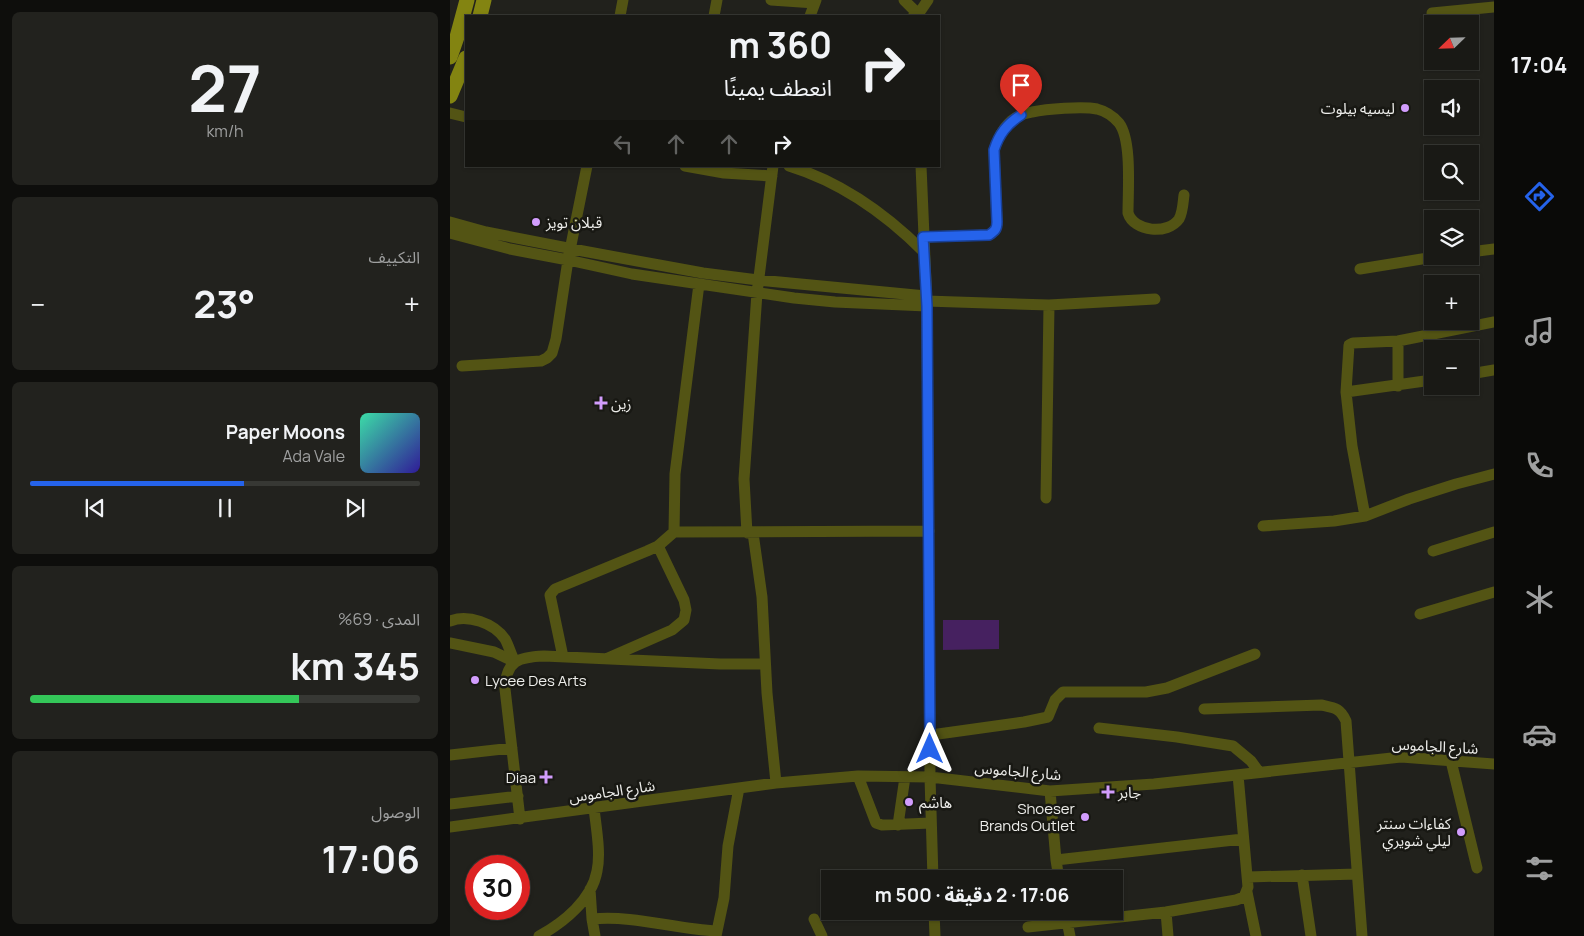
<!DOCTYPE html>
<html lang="ar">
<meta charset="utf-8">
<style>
:root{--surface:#191915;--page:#22221e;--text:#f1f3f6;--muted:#9fa0a0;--line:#373834;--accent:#2563eb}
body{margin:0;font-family:Manrope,"Noto Sans Arabic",sans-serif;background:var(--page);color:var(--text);direction:rtl;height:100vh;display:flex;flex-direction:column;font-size:19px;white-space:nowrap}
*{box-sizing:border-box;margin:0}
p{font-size:16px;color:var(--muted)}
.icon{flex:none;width:28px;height:28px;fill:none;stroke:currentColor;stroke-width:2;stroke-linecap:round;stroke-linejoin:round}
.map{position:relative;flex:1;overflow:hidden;direction:ltr}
.sheet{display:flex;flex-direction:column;gap:12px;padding:12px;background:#0e0e0c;width:450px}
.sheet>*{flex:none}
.top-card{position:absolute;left:15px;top:15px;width:475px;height:152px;border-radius:0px;box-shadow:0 1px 4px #0004,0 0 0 1px var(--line);direction:rtl;background:#191915;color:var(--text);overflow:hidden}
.needle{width:32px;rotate:247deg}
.buttons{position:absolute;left:974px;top:15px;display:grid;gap:10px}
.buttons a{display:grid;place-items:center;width:55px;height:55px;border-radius:0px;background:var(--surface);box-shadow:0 1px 4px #0004,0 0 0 1px var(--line);font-size:25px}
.speed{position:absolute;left:15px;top:855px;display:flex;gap:10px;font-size:25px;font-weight:700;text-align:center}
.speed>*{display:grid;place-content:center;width:65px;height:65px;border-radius:50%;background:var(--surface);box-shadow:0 1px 4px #0004,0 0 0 1px var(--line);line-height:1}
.speed .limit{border:8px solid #d22;background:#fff;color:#111}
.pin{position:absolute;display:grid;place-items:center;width:42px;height:42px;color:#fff;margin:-51px -21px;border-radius:50% 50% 50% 0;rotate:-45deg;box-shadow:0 0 5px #0007}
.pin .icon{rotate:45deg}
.me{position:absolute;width:55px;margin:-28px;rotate:0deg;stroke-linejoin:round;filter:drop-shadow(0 0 4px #0008)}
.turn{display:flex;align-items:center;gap:18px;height:105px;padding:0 25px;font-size:22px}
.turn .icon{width:65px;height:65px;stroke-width:2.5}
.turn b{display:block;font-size:35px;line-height:42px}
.lanes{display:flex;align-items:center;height:48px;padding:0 25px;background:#0003;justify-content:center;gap:25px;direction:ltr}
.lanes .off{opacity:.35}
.big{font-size:38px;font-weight:700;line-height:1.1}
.sheet .widget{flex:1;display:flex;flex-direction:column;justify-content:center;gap:8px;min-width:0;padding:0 18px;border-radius:8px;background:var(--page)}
.sheet .dial{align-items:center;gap:0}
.dial b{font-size:65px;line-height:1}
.song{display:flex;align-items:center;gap:15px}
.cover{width:60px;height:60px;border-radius:8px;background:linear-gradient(135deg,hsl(160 70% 55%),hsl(250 70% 35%))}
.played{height:5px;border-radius:2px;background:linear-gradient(90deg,var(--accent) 55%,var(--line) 55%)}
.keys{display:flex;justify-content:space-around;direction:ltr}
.heat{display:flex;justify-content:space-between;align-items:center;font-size:28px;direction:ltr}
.charge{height:8px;border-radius:4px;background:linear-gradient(90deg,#34c759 69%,var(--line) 0)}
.trip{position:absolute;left:371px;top:870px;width:302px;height:50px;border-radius:0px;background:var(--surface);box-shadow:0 1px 4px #0004,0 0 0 1px var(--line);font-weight:700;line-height:50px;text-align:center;direction:rtl}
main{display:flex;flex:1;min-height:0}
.tab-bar{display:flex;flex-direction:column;width:90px;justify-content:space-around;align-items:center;background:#0a0a08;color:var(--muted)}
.tab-bar .icon{width:35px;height:35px}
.tab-bar .on{color:var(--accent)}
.tab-bar b{font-size:22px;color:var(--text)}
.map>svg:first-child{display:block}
.pitch{fill:#462160}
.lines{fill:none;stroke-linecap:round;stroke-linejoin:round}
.minor{stroke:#535414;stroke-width:11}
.major{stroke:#838411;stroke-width:15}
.route-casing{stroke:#184099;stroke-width:12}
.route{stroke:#2563eb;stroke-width:9}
.poi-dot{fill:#d29dfd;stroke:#181813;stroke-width:2}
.labels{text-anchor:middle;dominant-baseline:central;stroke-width:5;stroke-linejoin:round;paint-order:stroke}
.poi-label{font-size:15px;fill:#ededea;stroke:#181813;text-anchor:start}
.street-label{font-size:15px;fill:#ededea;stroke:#181813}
</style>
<main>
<nav class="tab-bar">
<b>17:04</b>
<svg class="icon on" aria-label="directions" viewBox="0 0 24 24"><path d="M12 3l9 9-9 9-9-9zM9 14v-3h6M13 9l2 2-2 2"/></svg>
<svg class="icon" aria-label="music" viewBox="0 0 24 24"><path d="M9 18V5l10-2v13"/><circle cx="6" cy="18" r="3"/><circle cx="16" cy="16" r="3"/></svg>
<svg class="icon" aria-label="phone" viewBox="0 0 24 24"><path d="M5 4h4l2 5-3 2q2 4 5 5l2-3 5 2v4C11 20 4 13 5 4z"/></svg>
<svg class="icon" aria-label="climate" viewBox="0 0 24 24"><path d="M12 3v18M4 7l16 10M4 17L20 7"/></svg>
<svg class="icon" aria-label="car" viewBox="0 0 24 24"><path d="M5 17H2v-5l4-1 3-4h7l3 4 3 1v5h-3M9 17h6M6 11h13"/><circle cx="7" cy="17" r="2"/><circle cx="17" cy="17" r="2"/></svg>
<svg class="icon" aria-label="filters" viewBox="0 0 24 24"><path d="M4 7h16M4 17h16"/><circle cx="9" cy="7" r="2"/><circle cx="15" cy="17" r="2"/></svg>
</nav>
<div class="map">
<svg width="1044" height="936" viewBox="0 0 1044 936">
<rect width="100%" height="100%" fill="#21211c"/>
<path class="pitch" d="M493,620H549V649L493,650Z"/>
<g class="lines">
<path class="minor" d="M321,0L365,3
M454,0L463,9L465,16
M982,13L1044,7
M170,16L173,0
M264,16L267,0
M360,16L366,0
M467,16L478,0
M0,113L16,117
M235,166L274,173L322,176
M339,166C391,182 436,214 474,252
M471,166L477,306L480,777L483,879
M0,222L36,232L133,251L253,273L308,280L476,296
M0,233L60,249L118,260L182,274L344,298L385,302L477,306
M473,237L539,235C545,231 547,229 547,222L544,150C548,139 552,129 561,121C567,116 575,113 582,112C596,109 633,106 647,109C655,111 663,116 669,123C682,140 678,190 678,213C684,232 718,235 729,219C733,212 733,202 734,195
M1020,252L1044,249
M910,269L990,256
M476,301L599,305L705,299
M12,366L91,361L97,358L102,353L106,339L118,260L137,166
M1020,374L1044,370
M948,386V341
M896,392L982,380
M596,498L599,305
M915,516L902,446L896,392L899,345L903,343L948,341L1044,322
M813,526L884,521L915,516L959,499L1006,484L1044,474
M224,532L225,474L249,284
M297,533L294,479L307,293L323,166
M303,533L312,597L317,693L326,783
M983,551L1044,532
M970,614L1044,592
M0,621C18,614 44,623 55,639C59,646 61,655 65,662
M0,643L44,652L65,662
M113,657L100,595L105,589L197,551L208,546L224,532L479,531
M158,658L222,630L234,620L236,610L234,600L208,546
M754,709L871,705C885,708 890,708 896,721L912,936
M649,728L727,737L783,746L801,761L809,772
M481,735L574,722L598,717L605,700L613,692H696L717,688L805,654
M0,755L62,748
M1001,761L1027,868
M408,776L426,823L432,825L481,823
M600,791L606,860L609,879
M0,804L68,796
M70,819L55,689C56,660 69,657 94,656L270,664H315
M448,825L455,777
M0,827L326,783L408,776L480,777L600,791L704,784L951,757L1044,764
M606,860L793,839
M852,875L861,936
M798,877L907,874
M140,889L142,919L145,936
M797,892L806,936
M484,911L485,936
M615,911L620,936
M716,912L718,936
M142,919C184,915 225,929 267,931
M364,919L372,936
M578,927L716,912L786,900L794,897L798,887L788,775
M89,936C113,923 142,900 147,871C151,853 146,827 144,808
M266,936L274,898L278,846L289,788"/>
<path class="major" d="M30,16L34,0
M0,57L7,37L17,0
M0,96L16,58"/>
</g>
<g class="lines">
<defs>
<path id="route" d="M480,749L477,306L473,237L539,235C545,231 547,229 547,222L544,150C549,134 557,124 571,115"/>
</defs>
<use href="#route" class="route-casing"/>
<use href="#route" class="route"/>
</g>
<g class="poi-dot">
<circle cx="955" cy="108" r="5"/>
<circle cx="86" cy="222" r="5"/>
<path d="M148.5 395.5h5v5h5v5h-5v5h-5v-5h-5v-5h5z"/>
<circle cx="25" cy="680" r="5"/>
<path d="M93.5 769.5h5v5h5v5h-5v5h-5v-5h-5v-5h5z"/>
<path d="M655.5 784.5h5v5h5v5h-5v5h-5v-5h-5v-5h5z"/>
<circle cx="459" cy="802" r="5"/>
<circle cx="635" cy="817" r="5"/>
<circle cx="1011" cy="832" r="5"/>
</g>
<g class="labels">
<g class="poi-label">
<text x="945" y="108" text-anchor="end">ليسيه بيلوت</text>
<text x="96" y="222">قبلان تويز</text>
<text x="161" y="403">زين</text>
<text x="35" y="680">Lycee Des Arts</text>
<text x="86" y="777" text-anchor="end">Diaa</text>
<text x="668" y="792">جابر</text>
<text x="469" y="802">هاشم</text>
<text x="625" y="808" text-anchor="end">Shoeser<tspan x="625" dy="17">Brands Outlet</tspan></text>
<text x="1001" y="823" text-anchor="end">كفاءات سنتر<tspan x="1001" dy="17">ليلي شويري</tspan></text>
</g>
<g class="street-label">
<text transform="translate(985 746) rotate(3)">شارع الجاموس</text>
<text transform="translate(568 771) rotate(5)">شارع الجاموس</text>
<text transform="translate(162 791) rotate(-8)">شارع الجاموس</text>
</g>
</g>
</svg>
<div class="buttons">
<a><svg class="needle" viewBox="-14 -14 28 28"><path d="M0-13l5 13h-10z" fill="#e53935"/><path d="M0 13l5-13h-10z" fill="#9fa0a0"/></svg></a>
<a><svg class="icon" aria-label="sound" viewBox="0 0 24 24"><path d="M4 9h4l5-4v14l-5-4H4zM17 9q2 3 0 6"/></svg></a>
<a><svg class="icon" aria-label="search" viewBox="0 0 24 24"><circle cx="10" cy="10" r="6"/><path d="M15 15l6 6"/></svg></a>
<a><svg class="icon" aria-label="layers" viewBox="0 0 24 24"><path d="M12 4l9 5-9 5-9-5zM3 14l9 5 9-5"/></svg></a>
<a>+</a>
<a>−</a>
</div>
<div class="speed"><div class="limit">30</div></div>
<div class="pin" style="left:571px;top:115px;background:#d93025"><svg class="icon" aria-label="arrive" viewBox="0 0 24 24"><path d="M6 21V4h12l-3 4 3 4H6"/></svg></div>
<svg class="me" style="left:480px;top:749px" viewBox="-20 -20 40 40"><path d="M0-17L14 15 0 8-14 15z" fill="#2563eb" stroke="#fff" stroke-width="4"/></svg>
<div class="trip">17:06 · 2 دقيقة · 500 m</div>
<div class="top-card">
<div class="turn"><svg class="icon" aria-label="right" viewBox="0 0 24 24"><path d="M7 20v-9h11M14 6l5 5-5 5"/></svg><div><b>360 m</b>انعطف يمينًا</div></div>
<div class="lanes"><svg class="icon off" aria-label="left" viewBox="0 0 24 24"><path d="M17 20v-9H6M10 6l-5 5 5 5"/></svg><svg class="icon off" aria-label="ahead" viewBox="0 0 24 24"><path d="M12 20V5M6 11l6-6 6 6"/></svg><svg class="icon off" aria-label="ahead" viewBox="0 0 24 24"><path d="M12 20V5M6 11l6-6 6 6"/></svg><svg class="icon" aria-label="right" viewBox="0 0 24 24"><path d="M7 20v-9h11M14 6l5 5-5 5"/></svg></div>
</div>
</div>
<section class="sheet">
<div class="widget dial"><b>27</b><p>km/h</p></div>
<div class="widget"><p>التكييف</p>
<div class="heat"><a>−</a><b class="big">23°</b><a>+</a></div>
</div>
<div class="widget">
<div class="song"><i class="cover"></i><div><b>Paper Moons</b><p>Ada Vale</p></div></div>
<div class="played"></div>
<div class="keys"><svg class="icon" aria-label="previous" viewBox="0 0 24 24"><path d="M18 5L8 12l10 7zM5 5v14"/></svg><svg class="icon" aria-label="pause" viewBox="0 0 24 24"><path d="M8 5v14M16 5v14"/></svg><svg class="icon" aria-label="next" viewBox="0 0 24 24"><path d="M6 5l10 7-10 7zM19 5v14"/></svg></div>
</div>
<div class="widget"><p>المدى · 69%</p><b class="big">345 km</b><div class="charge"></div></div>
<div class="widget"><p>الوصول</p><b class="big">17:06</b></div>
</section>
</main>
